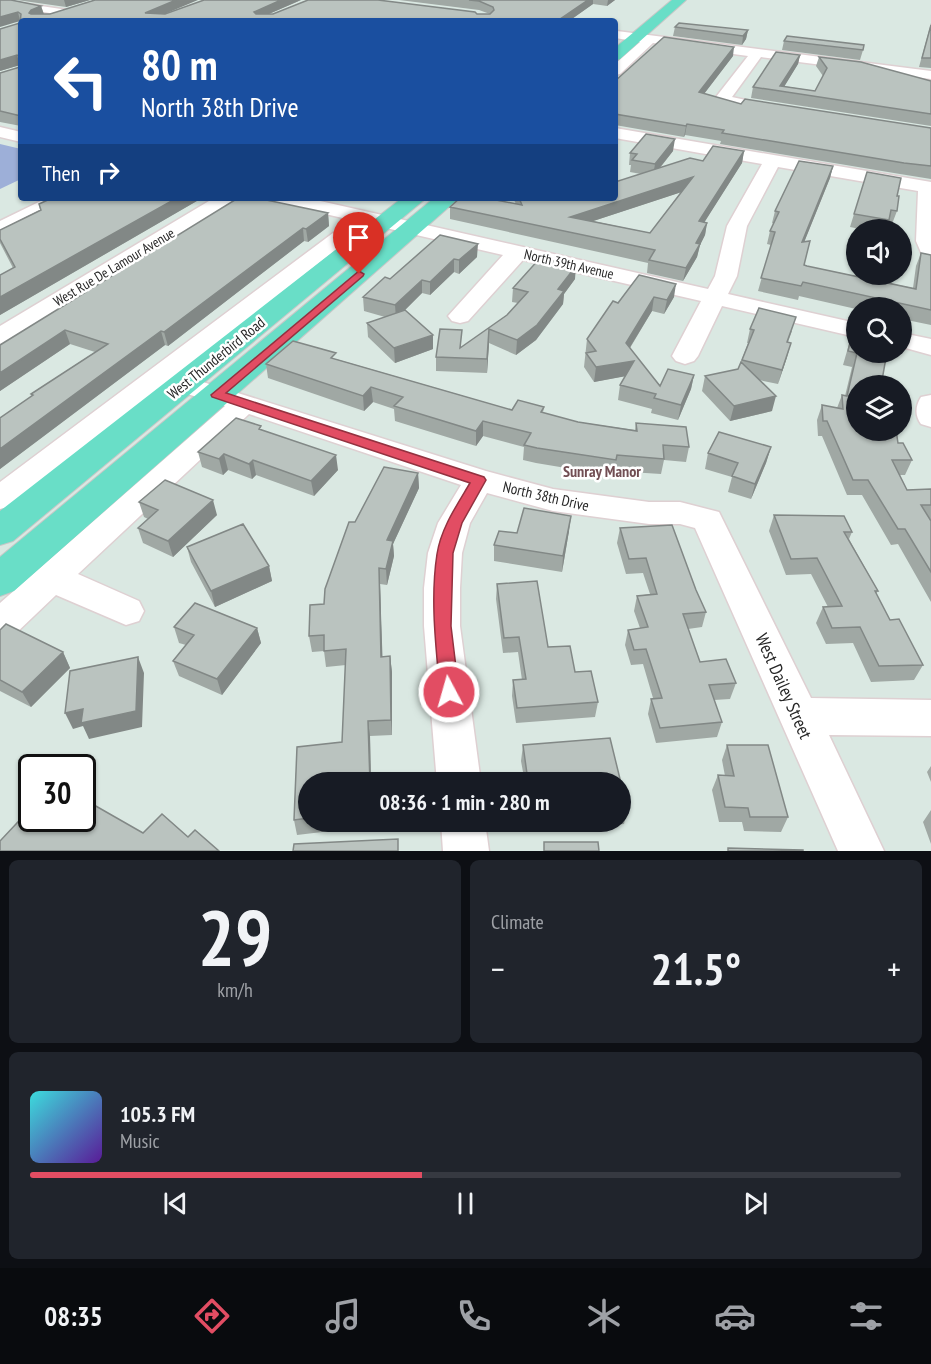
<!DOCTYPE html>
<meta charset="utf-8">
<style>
:root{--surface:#171b24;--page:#20242c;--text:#f1f3f6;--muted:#9ea1a6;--line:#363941;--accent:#e24d63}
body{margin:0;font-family:"PT Sans Narrow",sans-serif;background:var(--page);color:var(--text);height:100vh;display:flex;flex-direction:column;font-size:22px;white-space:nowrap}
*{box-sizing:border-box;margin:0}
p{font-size:20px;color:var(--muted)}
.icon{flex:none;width:33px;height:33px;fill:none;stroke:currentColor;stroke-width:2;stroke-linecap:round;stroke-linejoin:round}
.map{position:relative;height:851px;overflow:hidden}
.drawer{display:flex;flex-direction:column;gap:9px;padding:9px;background:#0d0f14;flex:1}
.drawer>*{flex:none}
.guide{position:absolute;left:18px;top:18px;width:600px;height:183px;border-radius:6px;box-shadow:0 2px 4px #0004;background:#1a4fa0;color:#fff;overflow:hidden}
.fabs{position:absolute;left:846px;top:219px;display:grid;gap:12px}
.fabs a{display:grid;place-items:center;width:66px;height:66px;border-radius:50%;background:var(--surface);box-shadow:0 2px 4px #0004;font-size:30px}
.speed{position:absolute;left:18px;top:754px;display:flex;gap:12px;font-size:30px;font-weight:700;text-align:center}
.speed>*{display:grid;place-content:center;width:78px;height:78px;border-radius:50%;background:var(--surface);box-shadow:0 2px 4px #0004;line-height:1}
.speed .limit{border:3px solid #111;border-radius:9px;background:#fff;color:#111}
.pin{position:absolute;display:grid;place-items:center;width:51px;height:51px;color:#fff;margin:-62px -26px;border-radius:50% 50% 50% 0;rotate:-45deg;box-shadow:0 0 6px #0007}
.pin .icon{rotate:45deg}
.me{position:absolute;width:66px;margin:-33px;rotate:354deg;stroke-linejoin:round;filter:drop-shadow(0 0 4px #0008)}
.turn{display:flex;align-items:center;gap:21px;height:126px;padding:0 24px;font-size:27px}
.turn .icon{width:78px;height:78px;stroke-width:2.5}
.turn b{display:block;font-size:42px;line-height:51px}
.then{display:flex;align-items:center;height:57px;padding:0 24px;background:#0003;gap:12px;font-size:22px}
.big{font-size:45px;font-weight:700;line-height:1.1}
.drawer .tile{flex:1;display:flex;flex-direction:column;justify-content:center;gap:9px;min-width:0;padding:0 21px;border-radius:9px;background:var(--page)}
.drawer .dial{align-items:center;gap:0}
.dial b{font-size:78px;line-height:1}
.song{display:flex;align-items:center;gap:18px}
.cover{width:72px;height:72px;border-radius:9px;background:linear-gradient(135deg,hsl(180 70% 55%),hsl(270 70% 35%))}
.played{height:6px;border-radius:3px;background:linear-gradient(90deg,var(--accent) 45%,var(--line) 45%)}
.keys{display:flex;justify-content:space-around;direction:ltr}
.heat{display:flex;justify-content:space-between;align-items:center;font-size:33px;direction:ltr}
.drawer .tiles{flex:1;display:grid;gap:9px;grid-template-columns:1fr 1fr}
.tile:last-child{grid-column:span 2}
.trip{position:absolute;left:298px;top:772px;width:333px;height:60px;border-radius:30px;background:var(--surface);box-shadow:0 2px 4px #0004;font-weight:700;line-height:60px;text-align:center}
.dock{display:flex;height:96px;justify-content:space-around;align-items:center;background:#090b0e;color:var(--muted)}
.dock .icon{width:42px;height:42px}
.dock .selected{color:var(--accent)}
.dock b{font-size:27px;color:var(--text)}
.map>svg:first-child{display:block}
.green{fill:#9dafd8}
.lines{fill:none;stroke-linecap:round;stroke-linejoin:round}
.minor-casing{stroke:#ded0d2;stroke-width:3}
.major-casing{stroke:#c7c7c7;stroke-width:2}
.minor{fill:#fff;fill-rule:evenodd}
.major{fill:#69dec7;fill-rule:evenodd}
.wall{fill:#a0a8a4;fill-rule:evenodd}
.shaded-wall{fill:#828886}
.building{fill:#bac3bf;stroke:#828886;stroke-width:1.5;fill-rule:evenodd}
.route{fill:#e24d63;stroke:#933240;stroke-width:1.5}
.labels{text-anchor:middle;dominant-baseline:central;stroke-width:5;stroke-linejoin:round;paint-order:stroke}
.far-street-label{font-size:14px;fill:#272727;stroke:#fff}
.street-label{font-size:15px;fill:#272727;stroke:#fff}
.neighbourhood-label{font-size:16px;font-weight:bold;fill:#714e53;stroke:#fff}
.near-street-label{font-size:18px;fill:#272727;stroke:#fff}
</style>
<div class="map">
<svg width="931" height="851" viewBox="0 0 931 851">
<rect width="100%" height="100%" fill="#dae8e2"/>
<path class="green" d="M0,144L21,149V179L0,189Z"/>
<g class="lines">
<defs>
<path id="minor" d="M0,0L68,10L74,13L68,16L0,5Z
M617,31L931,71V79L761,57L732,97L768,105L771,108L763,113L720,104L716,97L748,56L653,43L620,74L615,75V64L640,42L615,38Z
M0,127L21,132V142L0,137Z
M615,128L931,182V258L923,257L916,241L918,191L778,167L747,226L737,276L728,294L856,323V337L722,306L698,356L694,361L685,364L676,361L672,356L701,301L523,260L468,321L460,323L452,321L448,316L503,255L282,204L275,202L272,198H307L708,289L715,276L727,226L762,164L615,138Z
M47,198H72L69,202L0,235V221Z
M214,198H238L235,202L9,342L0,344V326Z
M340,231L347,233L350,237L347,241L11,506L0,509V482L333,233Z
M902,333L931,339V355L902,347Z
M184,376L486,471L553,489L649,502H680L719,512L811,698L931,700V736L829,735L884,851H838L695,528L680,524H649L553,511L487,493L470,523L462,553L460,588V626L481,783H437L424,626V588L428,553L438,523L461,485L249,414L78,574L139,601L144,611L139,621L126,625L56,595L13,636L0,640V603L225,406L175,390L171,384L175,378Z
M931,395V427L921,424C915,416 915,406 921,397Z
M441,822H485L489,851H443Z"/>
<path id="major" d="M672,0H686L620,59L615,61V48Z
M402,198H423L424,200L13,541L0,545V511Z
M434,198H459L14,591L0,596V557Z"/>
</defs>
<use href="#minor" class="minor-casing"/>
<use href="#major" class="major-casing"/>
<use href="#minor" class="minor"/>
<use href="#major" class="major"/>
</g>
<path class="wall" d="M0,0L41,6L44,14H164L301,0L269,14H490L479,10L399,0H615L607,6L593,4L569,21H21V126L0,122V73L20,67V65L0,71L20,23V21Z
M17,0H90L66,7Z
M931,23V68L919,67Z
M675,27L748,30L746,39L742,45L673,36Z
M784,41L863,50L860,60L782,50Z
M800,55L798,64L784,86L815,91L823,76L816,66L819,57L931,81V126L751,98L753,87Z
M733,56L704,94L741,104L931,128V179L900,174L720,144L721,141L685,135L684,137L615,125V81Z
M673,151L660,168L703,161L744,151L742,163L704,222L707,223L705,235L700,245L697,257L683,281L647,273L648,263L450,219V207L516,204L513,198H615L641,174L630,172L631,165H629L630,153ZM681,192L650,233L593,221L657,200Z
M833,166L830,178L804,242V265L807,266L913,288L916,266L921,253L931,255V325L902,319V308H856V309L799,296L798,300L758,291L771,245L767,244L770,231L774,224L772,223L775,211Z
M867,172L897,211L892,224L888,223L886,230H865L850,227Z
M202,198L0,315V275L13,268L0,243V230L40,210L39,204Z
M328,213L329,226L308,242L304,241L168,346L165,345L0,469V418L32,396L31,394L95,352L70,344L0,391V345Z
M440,235L477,257L459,274L454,272L430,295L422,293L405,310L433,335V349L395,363L368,337L367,323L385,317L364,311L363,297L390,279Z
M852,237H856V257L848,250Z
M639,275L674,297L664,314L652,311L630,348L660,386L694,375L691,389L678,420L651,413L652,409L618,400L620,385L625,376L594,382L584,367L587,339L618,303Z
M575,279L564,294L563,304L536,340L516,355L489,343L487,373L436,371V357L462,347L507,315L518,303L512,302L513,288Z
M750,329L792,331L788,342L787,357L778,384L759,380L772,411L730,421L702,391L705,376L738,369L748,343H747Z
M853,330H856V386L898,443L912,460L905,475H900L907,490L931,489V602L898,544L891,545L862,495H847L822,436H818L817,420L822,405L837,408L842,395L845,396L852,367L843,365Z
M336,359L512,410L544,407L543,413L578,422L635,430L636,423L689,447L686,462L664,460L661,474L614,471V476L536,463L523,460L524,447L483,436L476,446L395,421L394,409L373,402L364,411L268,378L266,364Z
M262,430L338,470L314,496L256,475L252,479L228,470L223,475L202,467L198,452Z
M771,447L766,463L751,499L728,492L732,477L705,469L708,453Z
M384,467L418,473L419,488L393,544L394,556L387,585L380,584L382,656H390L392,672V735L370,736L371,783H309V822L398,823L297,835L294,820L297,747L342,742L346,665L326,667L324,651L312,652L309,636L310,605L324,604L325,589L349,522H355Z
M139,502L217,515L173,557L143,543L138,528L148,519L144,517Z
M774,515L852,532L849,539L878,591L876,594L890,620L923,665L914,680L871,682L853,643L826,644L816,623L823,607H828L811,574L786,575L769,531Z
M620,528L696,590L706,612L702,627L688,629L700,662L736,683L730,699L714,700L722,722L717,737L656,743L648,714L651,699L653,698L643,664L631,665L625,645L628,630L640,628L634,611L637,596L650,594L643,573L626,574L617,543Z
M569,531L562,572L494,561V545L517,533Z
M187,547L269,566L272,581L215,607L191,562Z
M497,584L548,647L575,672L598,702L595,717L516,723L512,696L513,680H522L518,652L503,653L496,599Z
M174,627L257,628L261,643L222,695L179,676L173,661L186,645L179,643Z
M0,630L63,652L70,668L31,707L0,691Z
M523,745L621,783H525L521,761Z
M727,745L788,817L781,832L744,831L742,822H719L712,790L718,775L725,776L722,760Z
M931,766V782L927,772Z
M621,783L627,810L624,824L565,830L564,822H621Z
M931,810V844L923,822Z"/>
<path class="shaded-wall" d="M64,0H90L66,7Z
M176,0H198L148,21L145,13Z
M281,0H301L255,20L254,12Z
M588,0H593V4L569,21H557Z
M608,0H615L607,6Z
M41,6L44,15L33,19L29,13L31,10Z
M18,12L20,21L0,27V17Z
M748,30L746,39L742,45L743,36Z
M734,47L733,56L697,103L699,92Z
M17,55L20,65L0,71V60Z
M800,55L798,64L781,92L780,86Z
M687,124L685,135L684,137L686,126Z
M675,139L673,151L653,176L655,164Z
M744,151L742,163L697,234L699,221Z
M833,166L830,178L799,255L802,242Z
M693,177L691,189L569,229L570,217Z
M34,198H42L35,201Z
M177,198H202L0,315V297Z
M328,213L329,226L308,242L306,229Z
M707,223L705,235L700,245L697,257L683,281L686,268L696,243Z
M303,228L304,241L168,346L164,332Z
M478,244L477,257L459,274V260Z
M910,254L906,267L902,268V255Z
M454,259V272L430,295V282Z
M576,266L575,279L564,294L563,304L536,340L516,355L517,340Z
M422,280V293L396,319L395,305Z
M676,284L674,297L664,314L667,300Z
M654,297L652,311L624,357L626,343Z
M489,329V343L487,373V359Z
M65,330L70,344L0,391V373Z
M161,331L165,345L0,469V449Z
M433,335V349L395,363L394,348Z
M791,343L787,357L778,384L782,370Z
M634,361L632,375L594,382L596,367Z
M694,375L691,389L678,420L681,405Z
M371,387L373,402L364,411L363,396Z
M776,396L772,411L730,421L734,406Z
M483,421V436L476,446V431Z
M771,447L766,463L751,499L755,484Z
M224,454L228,470L223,475L219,459Z
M336,455L338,470L314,496L311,481Z
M253,460L256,475L252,479L249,464Z
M418,473L419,488L393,544L394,556L387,585L386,569L387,540Z
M213,500L217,515L173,557L168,541Z
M571,516L569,531L562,572L563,556Z
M269,566L272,581L215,607L211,591Z
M379,568L380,584L383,672L381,657Z
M257,628L261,643L222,695L217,679Z
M63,652L70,668L31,707L22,692Z
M390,656L392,672V735L391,720Z
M138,657L144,673L142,727L89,739L83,726L73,729L65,713Z
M368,721L370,736L371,783H370Z"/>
<path class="building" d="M0,0H11L41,6L31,10L29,13L31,14H50L95,0H176L145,13L165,14L204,0H281L254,12L256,14H273L308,0H378L475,12L477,14H490L494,10L493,7L479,1L469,0H588L557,21H21V116L0,111V73L20,67V57L17,55L0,60V29L20,23L21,14L18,12L0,17Z
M679,23L748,30L743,36L675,27Z
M931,25V58H922Z
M787,36L864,45L863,50L784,41Z
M664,37L734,47L699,92L741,104L745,99L931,128V166L904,163L722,133L724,130L687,124L686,126L615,114V81Z
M776,52L800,55L780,86L815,91L827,68L819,57L861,62L931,81V114L753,87Z
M646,134L675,139L655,164L632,160L637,154L630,153Z
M713,146L744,151L699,221L707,223L696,243L700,244L686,268L649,260L655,250L450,207L460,198H486L522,205L519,198H615V182L690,158L703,161ZM693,177L650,233L570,217Z
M799,161L833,166L802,242L810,241L804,265L807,266L916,289L921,253L931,255V310L803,282L801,286L761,278L775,232L770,231L779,212L775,211Z
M867,172L901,178L897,196H899L897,211L891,210L889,220L854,214Z
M52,198H177L0,297V275L15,267L0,239V230L41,210L39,204Z
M238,198H257L328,213L306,229L303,228L164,332L161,331L0,449V418L33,395L31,394L108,344L65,330L0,373V345Z
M440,235L478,244L459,260L454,259L430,282L422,280L395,305L363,297L385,277L390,279Z
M902,247L910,254L902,255Z
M540,258L576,266L558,289L564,291L537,325L517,340L489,329L487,359L436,357L440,329L462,330L460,348L507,315L528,292L513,288Z
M639,275L676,284L667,300L654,297L626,343L660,386L668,369L694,375L681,405L654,398L656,394L620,385L634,361L596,367L586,353L596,351L587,339L613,301L618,303Z
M759,308L796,317L787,342L791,343L782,370L742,360L754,330L750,329Z
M405,310L433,335L394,348L367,323Z
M853,330H856V352H887L881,386H856V430H896L898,443H903L912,460H892L907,490L931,489V505H921L931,521V572L905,529H898L868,480H853L827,421H823L822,405L843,409L842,395L847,396L857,353L848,351Z
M293,341L336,353L331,358L512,410L518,400L544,407L541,412L578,422L637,431L636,423L686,427L689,447L663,445L664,459L617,455L616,460L537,448L524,445L531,433L483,421L476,431L394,406L403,397L371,387L363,396L266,364Z
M741,362L776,396L734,406L705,376L738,369Z
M236,418L261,426L259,429L336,455L311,481L253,460L249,464L224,454L219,459L198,452Z
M719,432L771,447L755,484L732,476L738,463L708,453Z
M384,467L418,473L387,540L393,541L386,569L379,568L381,657L390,656L391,720L368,721L370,783H309V818L294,820L297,747L342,742L346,649L324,651V635L309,636L310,605L324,604L325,589L349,522H355Z
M165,480L213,500L168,541L138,528L158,510L139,502Z
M524,508L571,516L563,556L494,545L499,531L517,533Z
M774,515L844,516L852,532H844L878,591H875L890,620L899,619L923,665L879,666L860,627L832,628L823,607L842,606L817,558L791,559Z
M243,524L269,566L211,591L187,547Z
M672,525L696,590L706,612L683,614L700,662L726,659L736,683L709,685L722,722L660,728L651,699L662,698L646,649L634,650L628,630L648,627L637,596L657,594L646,558L629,559L620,528Z
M537,581L548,647L570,646L575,672L591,671L598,702L517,708L513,680L526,679L519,637L504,638L497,584Z
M195,603L257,628L217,679L173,661L194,635L174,627Z
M6,624L63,652L22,692L0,680V630Z
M138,657L136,711L81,723L83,709L65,713L70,671Z
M610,738L621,783H561V778L528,781L523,745Z
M727,745H768L788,817H750L748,808L725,807L718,775L734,776Z
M395,781V783H375Z
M621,783L627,810H621Z
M87,801L143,833L162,814L188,837L195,830L219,851H0V841L32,807V819H82V806Z
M398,839V851H293L294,844Z
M544,842H598L599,851H544Z
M728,848L803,850V851H728Z"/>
<path class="route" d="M359,271L364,274L363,276L226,393L484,477L486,480L462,523L453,553L451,626L459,692L456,698L449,700L443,698L440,692C436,647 430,599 437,554C441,528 457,505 470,483L212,397L211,395Z"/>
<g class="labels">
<g class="far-street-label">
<text transform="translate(569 264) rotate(13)">North 39th Avenue</text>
<text transform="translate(114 267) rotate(-31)">West Rue De Lamour Avenue</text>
</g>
<g class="street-label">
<text transform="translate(216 358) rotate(-39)">West Thunderbird Road</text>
<text transform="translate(546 496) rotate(13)">North 38th Drive</text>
</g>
<g class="neighbourhood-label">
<text x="602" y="471">Sunray Manor</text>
</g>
<g class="near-street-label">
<text transform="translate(784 686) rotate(66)">West Dailey Street</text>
</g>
</g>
</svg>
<div class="fabs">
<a><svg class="icon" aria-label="sound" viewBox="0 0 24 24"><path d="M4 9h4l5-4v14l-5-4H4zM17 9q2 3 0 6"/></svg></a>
<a><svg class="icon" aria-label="search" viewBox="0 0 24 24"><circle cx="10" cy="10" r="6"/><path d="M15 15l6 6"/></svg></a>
<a><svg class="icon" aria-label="layers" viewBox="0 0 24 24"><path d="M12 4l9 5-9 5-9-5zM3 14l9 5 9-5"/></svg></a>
</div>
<div class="speed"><div class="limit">30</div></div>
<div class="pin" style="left:359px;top:274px;background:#d93025"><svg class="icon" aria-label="arrive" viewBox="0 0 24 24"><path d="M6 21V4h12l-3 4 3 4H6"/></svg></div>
<svg class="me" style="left:449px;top:692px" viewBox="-20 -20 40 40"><circle r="17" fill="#e24d63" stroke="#fff" stroke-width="3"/><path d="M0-11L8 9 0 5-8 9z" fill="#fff"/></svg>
<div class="trip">08:36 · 1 min · 280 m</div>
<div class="guide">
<div class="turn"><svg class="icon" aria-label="left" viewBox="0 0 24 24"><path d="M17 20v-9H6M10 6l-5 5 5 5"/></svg><div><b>80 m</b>North 38th Drive</div></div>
<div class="then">Then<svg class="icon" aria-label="right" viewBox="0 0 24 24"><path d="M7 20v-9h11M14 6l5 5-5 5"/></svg></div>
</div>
</div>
<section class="drawer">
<div class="tiles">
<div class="tile dial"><b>29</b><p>km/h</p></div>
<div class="tile"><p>Climate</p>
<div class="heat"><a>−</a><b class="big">21.5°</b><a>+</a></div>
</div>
<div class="tile">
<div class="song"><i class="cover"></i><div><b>105.3 FM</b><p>Music</p></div></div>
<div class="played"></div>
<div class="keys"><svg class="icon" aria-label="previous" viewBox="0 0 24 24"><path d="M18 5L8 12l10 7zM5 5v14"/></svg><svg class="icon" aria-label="pause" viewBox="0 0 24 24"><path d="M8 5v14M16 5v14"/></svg><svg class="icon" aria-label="next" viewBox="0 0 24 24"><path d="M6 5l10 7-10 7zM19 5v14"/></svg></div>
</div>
</div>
</section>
<nav class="dock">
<b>08:35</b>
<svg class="icon selected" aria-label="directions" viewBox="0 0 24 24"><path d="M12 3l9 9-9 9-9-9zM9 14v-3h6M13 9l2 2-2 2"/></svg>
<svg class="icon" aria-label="music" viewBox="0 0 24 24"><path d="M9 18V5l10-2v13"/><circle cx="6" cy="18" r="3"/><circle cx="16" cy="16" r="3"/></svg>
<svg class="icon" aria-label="phone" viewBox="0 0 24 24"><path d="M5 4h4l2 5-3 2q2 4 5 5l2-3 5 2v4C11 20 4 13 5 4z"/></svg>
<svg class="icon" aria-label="climate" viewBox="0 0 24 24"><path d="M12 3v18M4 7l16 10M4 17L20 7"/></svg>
<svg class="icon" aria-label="car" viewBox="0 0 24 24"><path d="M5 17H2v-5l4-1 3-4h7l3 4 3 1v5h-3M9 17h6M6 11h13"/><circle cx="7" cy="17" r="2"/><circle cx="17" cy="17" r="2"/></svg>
<svg class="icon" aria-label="filters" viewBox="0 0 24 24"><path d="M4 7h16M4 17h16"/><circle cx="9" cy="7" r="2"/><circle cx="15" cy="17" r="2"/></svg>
</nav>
